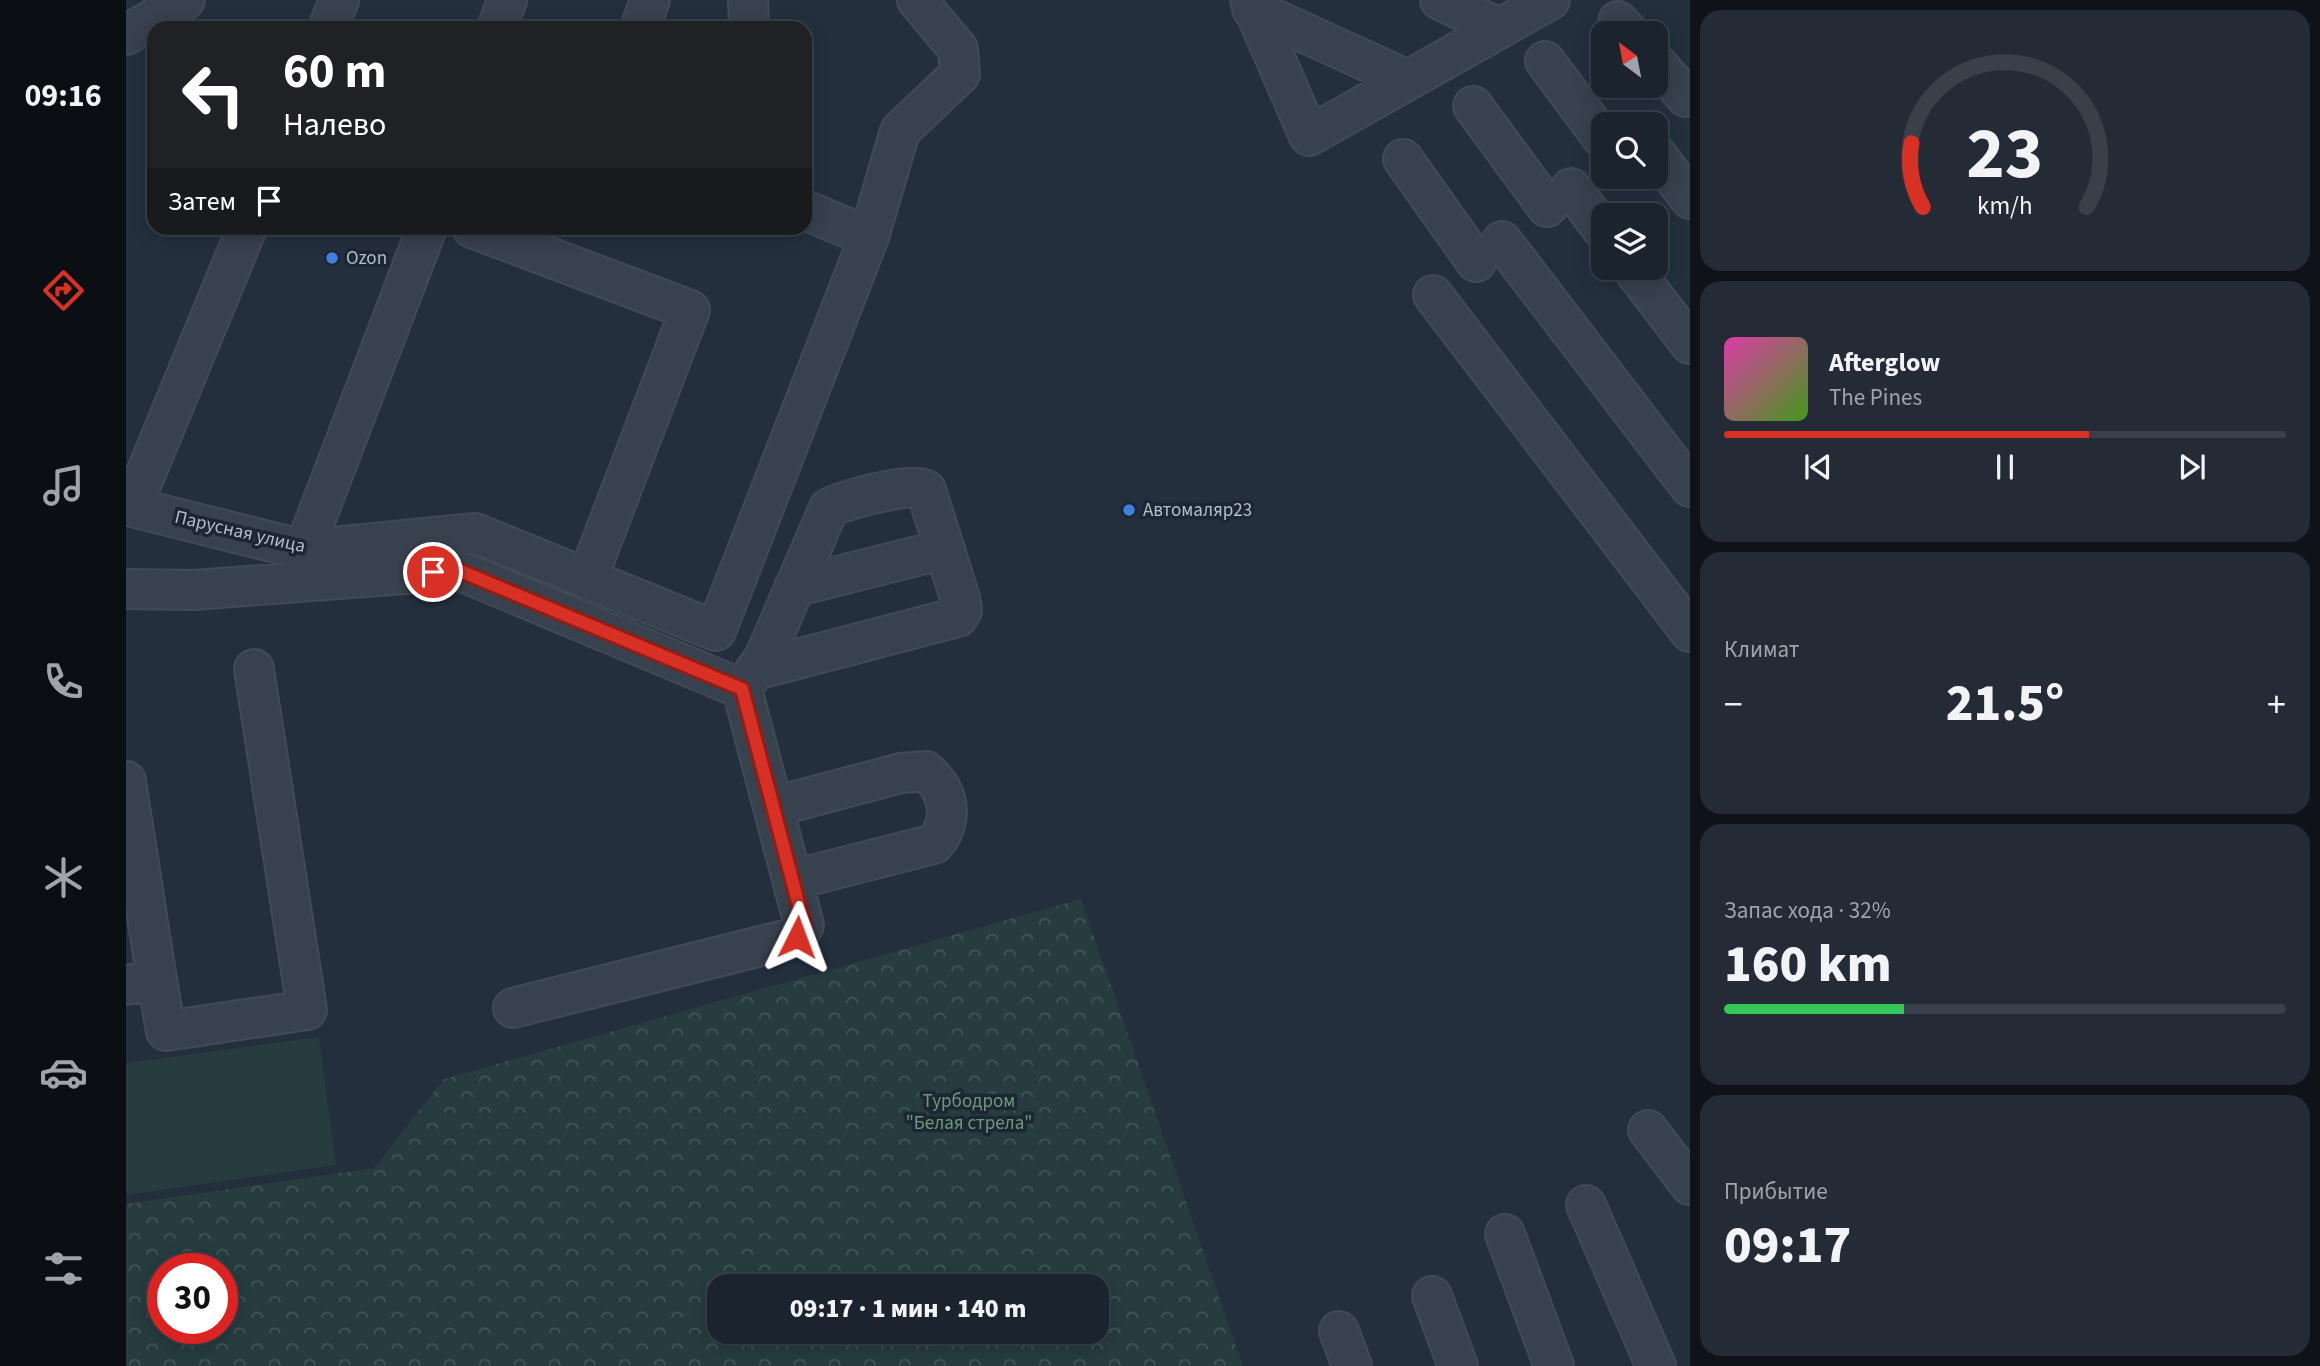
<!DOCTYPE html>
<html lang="ru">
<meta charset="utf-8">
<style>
:root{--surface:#1b232e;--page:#242b36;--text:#f1f3f6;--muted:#a0a4aa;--line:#39404a;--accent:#d93025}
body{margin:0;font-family:"Source Sans 3",sans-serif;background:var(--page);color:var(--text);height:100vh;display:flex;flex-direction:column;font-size:26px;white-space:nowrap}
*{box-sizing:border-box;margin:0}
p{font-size:23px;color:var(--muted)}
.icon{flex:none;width:38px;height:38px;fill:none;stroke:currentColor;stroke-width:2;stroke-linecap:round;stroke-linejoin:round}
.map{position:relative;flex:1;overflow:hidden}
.panel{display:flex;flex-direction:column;gap:10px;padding:10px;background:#0f1319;width:630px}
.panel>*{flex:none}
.guide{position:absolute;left:21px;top:21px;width:665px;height:214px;border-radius:21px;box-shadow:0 4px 18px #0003,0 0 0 2px var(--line);background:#202124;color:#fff;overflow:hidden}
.needle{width:46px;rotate:328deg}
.fabs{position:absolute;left:1465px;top:21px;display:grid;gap:14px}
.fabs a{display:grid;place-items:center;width:77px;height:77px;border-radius:14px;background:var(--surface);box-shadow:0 4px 18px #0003,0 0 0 2px var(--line);font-size:35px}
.speed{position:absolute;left:21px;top:1253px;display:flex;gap:14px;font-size:35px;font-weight:700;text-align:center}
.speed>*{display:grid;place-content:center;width:91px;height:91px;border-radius:50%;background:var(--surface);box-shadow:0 4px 18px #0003,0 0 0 2px var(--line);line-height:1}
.speed .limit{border:10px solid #d22;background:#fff;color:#111}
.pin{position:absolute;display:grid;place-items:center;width:60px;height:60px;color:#fff;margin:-30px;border:4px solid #fff;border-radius:50%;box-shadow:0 2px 7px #0007}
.me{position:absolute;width:77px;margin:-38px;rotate:3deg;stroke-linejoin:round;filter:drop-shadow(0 0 5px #0008)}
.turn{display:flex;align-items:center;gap:24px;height:147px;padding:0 21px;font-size:32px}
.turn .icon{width:91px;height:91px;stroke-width:2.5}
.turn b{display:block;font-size:49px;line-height:60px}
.then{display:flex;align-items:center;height:66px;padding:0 21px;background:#0003;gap:14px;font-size:26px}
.big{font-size:52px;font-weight:800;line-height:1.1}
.panel .widget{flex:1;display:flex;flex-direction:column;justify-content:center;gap:10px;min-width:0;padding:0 24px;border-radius:21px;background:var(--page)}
.panel .dial{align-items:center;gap:0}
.dial svg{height:182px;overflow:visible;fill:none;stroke:var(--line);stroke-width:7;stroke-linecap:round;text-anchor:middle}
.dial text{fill:var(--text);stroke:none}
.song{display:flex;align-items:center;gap:21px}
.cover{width:84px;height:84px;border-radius:10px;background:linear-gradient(135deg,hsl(320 70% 55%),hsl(100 70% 35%))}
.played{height:7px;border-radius:4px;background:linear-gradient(90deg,var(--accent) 65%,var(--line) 65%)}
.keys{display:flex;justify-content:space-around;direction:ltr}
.heat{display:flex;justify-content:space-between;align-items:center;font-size:38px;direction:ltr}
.charge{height:10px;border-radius:5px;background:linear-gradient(90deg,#34c759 32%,var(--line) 0)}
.trip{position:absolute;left:581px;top:1274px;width:402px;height:70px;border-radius:21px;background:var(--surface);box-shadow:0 4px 18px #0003,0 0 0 2px var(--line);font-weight:800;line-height:70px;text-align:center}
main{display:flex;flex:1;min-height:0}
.tab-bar{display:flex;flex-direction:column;width:126px;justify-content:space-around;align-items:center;background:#0b0e12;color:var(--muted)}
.tab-bar .icon{width:49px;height:49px}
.tab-bar .on{color:var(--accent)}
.tab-bar b{font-size:32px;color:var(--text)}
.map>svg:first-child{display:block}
.grass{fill:#263c3f}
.park{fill:url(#park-crowns);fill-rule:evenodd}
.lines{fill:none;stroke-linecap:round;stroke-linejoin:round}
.minor-casing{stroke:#414a57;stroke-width:42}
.minor{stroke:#38414e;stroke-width:38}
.route-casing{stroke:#8d1f18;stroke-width:18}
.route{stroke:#d93025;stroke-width:12}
.shop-dot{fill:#3f7fe0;stroke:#1d2633;stroke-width:2.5}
.labels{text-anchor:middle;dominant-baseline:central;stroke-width:7;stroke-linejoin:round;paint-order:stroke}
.poi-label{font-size:19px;fill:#b4bcc9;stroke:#1d2633;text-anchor:start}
.street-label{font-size:19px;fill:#b4bcc9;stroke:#1d2633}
.park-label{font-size:19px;fill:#6b9a76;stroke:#1d2633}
</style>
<main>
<nav class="tab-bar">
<b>09:16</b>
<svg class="icon on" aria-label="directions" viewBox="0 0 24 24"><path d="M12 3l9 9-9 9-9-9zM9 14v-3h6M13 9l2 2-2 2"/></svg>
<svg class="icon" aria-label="music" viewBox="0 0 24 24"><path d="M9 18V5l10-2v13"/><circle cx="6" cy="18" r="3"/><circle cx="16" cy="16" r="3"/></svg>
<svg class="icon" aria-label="phone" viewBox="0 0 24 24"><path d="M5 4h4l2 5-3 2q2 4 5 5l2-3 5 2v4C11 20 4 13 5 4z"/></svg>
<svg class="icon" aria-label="climate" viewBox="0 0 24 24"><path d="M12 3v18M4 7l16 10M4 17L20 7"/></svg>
<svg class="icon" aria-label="car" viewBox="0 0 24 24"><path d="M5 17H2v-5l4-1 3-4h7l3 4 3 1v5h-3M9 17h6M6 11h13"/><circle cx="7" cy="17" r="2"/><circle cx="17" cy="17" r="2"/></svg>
<svg class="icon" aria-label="filters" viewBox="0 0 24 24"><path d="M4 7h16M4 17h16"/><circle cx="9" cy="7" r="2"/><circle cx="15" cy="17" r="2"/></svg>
</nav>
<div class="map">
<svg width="1564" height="1366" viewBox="0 0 1564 1366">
<defs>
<pattern id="park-crowns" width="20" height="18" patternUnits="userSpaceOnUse" patternTransform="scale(1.75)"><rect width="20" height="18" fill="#263c3f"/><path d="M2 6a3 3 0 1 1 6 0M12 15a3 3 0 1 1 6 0" fill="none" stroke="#435659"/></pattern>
</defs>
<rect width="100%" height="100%" fill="#242f3e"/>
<path class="grass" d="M193,1037L210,1165L0,1195V1063Z"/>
<path class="park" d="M955,899L1117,1366H0V1204L248,1168L318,1079ZM37,1269H96V1328H37ZM593,1286H971V1332H593Z"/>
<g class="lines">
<defs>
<path id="minor" d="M622,0L623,28
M1124,0L1183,136L1424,0
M1314,0L1373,28
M1126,9L1282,80
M1492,21L1503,33
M202,28L213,0
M371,28L381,0
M514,28L524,0
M0,35L59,0
M1419,61L1477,139
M1530,63L1560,97
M1347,106L1421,207
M1530,154L1564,199
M1277,159L1350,262
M1445,188L1477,230
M121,228L6,507L178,550L349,533L590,631L743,237L679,210
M346,228L564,310L462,577
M743,237L774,131L834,74L832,49L791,0
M1376,241L1564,487
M1506,268L1564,344
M1307,295L1564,632
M178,550L301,228
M668,587L819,549
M0,589L68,590L332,570L616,689L638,658L703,508C719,500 786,481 800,490L834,598L836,610L832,617L629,670
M0,781L31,980L0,985
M647,807L775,773L800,771C805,776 812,783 815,789C825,808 822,829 808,844L666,880
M31,980L40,1031L181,1010L128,669
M387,1008L671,937L678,925L616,689
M1522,1130L1564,1185
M1460,1205L1530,1366
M1379,1234L1428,1366
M1306,1296L1332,1366
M1213,1331L1226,1366"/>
</defs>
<use href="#minor" class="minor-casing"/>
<use href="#minor" class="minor"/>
</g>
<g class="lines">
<defs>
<path id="route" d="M307,572L332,570L616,689L678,925L671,937"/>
</defs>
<use href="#route" class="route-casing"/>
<use href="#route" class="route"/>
</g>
<g class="shop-dot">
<circle cx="206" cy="258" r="7"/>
<circle cx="1003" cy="510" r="7"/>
</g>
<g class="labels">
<g class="poi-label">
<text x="220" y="258">Ozon</text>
<text x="1017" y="510">Автомаляр23</text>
</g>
<g class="street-label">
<text transform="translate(114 532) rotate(13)">Парусная улица</text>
</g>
<g class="park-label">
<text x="843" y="1101">Турбодром<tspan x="843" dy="22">"Белая стрела"</tspan></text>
</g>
</g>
</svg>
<div class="fabs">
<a><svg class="needle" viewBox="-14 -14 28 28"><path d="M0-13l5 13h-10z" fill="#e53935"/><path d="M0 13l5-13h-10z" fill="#a0a4aa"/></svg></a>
<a><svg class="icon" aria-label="search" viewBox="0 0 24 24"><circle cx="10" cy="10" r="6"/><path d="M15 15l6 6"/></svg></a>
<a><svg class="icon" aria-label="layers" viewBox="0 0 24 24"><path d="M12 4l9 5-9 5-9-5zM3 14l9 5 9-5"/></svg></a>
</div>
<div class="speed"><div class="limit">30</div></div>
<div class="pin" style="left:307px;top:572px;background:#d93025"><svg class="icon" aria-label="arrive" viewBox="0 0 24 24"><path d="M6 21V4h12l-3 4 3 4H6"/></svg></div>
<svg class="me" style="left:671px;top:937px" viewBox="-20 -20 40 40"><path d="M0-17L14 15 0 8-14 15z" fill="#d93025" stroke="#fff" stroke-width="4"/></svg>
<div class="trip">09:17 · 1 мин · 140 m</div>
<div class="guide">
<div class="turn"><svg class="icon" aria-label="left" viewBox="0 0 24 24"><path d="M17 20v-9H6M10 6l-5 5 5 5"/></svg><div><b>60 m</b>Налево</div></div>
<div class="then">Затем<svg class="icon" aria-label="arrive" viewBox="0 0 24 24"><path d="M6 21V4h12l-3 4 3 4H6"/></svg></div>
</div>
</div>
<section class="panel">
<div class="widget dial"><svg viewBox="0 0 100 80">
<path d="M14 69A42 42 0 1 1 86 69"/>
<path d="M14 69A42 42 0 0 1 9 41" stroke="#d93025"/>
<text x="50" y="56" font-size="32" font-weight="700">23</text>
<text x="50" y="72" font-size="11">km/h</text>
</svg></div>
<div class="widget">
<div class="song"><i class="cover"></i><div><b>Afterglow</b><p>The Pines</p></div></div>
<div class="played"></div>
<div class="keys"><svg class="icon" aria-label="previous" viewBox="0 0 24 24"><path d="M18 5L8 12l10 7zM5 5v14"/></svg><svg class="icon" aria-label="pause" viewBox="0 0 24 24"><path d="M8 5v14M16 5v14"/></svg><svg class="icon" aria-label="next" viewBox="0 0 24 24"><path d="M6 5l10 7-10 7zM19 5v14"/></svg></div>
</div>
<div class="widget"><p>Климат</p>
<div class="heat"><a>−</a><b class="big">21.5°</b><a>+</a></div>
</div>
<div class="widget"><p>Запас хода · 32%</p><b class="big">160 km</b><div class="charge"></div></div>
<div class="widget"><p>Прибытие</p><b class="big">09:17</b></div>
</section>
</main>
